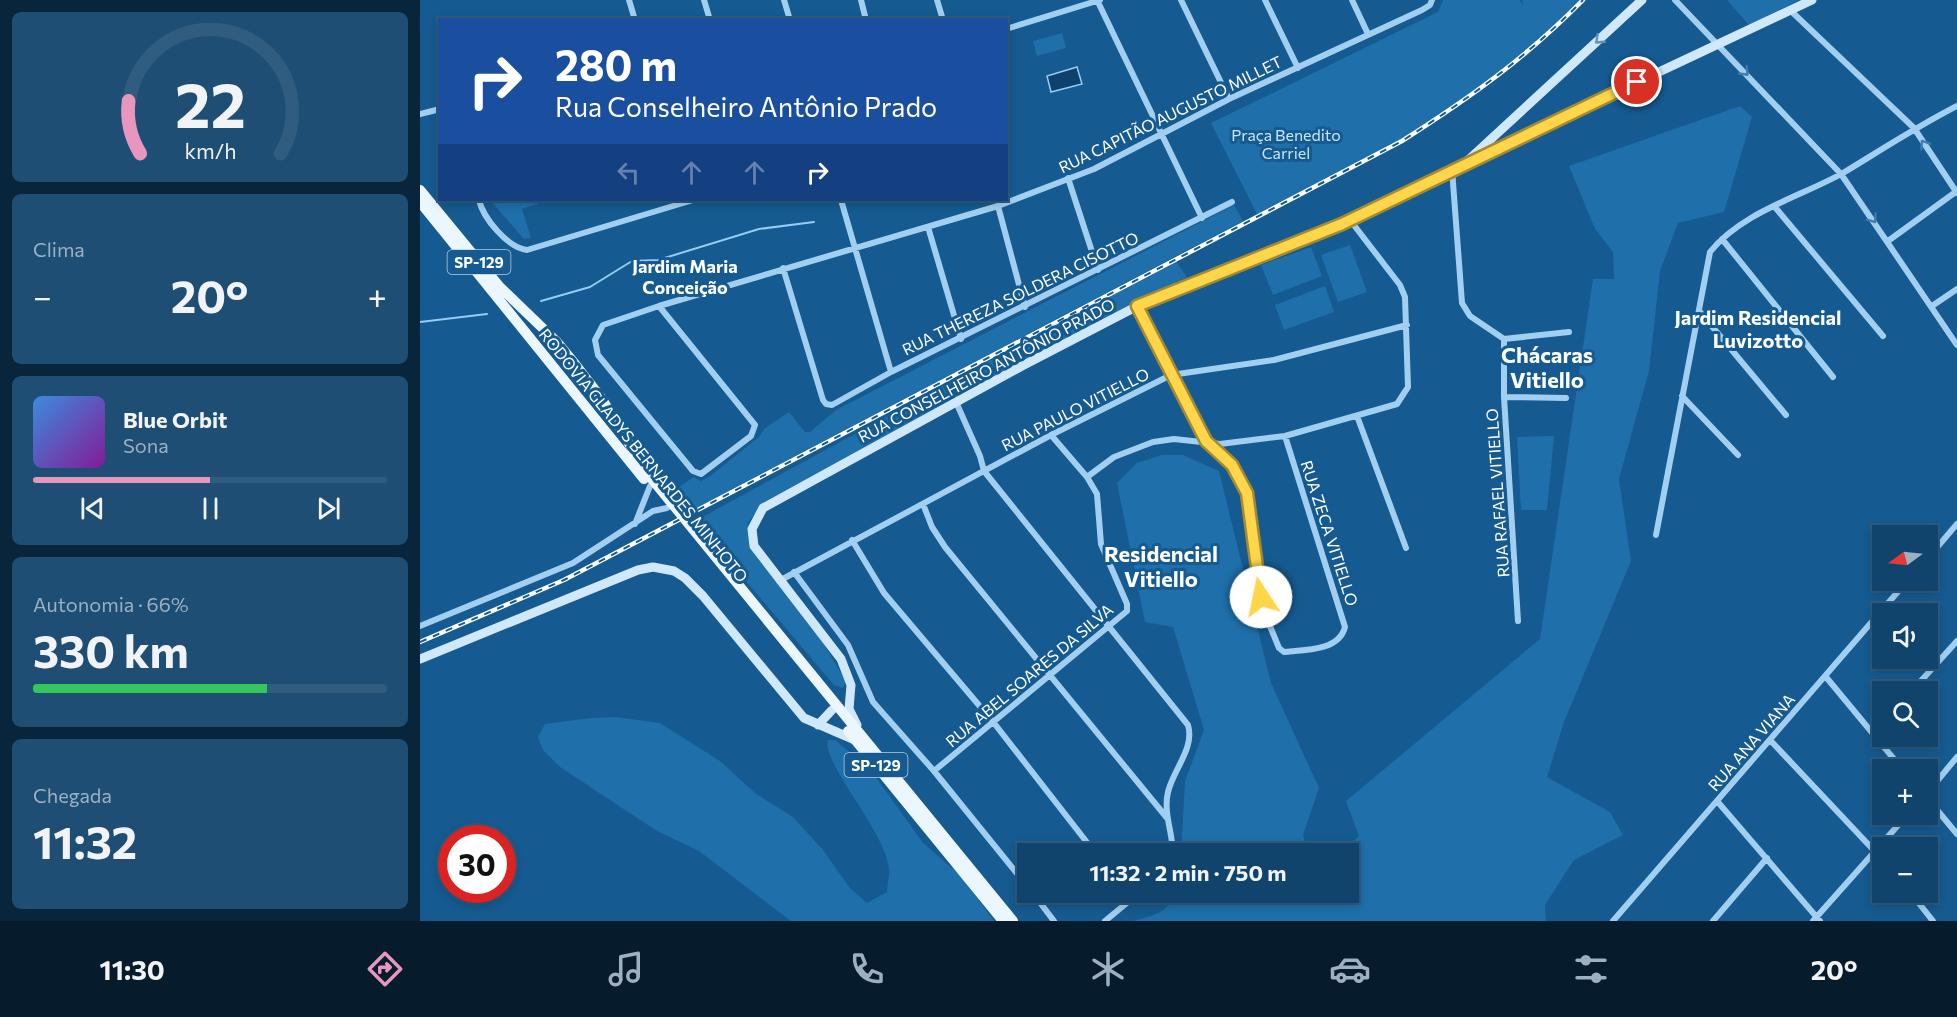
<!DOCTYPE html>
<html lang="pt">
<meta charset="utf-8">
<style>
:root{--surface:#10446c;--page:#1e4e74;--text:#f1f3f6;--muted:#9cb0c2;--line:#305c7f;--accent:#e797bd}
body{margin:0;font-family:Commissioner,sans-serif;background:var(--page);color:var(--text);height:100vh;display:flex;flex-direction:column;font-size:22px;white-space:nowrap}
*{box-sizing:border-box;margin:0}
p{font-size:20px;color:var(--muted)}
.icon{flex:none;width:33px;height:33px;fill:none;stroke:currentColor;stroke-width:2;stroke-linecap:round;stroke-linejoin:round}
.map{position:relative;flex:1;overflow:hidden}
.side{display:flex;flex-direction:column;gap:12px;padding:12px;background:#09253b;width:420px}
.side>*{flex:none}
.top-card{position:absolute;left:18px;top:18px;width:570px;height:183px;border-radius:0px;box-shadow:0 3px 9px #0003,0 0 0 2px var(--line);background:#1a4fa0;color:#fff;overflow:hidden}
.needle{width:39px;rotate:255deg}
.controls{position:absolute;left:1452px;top:525px;display:grid;gap:12px}
.controls a{display:grid;place-items:center;width:66px;height:66px;border-radius:0px;background:var(--surface);box-shadow:0 3px 9px #0003,0 0 0 2px var(--line);font-size:30px}
.speed{position:absolute;left:18px;top:825px;display:flex;gap:12px;font-size:30px;font-weight:700;text-align:center}
.speed>*{display:grid;place-content:center;width:78px;height:78px;border-radius:50%;background:var(--surface);box-shadow:0 3px 9px #0003,0 0 0 2px var(--line);line-height:1}
.speed .limit{border:9px solid #d22;background:#fff;color:#111}
.pin{position:absolute;display:grid;place-items:center;width:51px;height:51px;color:#fff;margin:-26px;border:3px solid #fff;border-radius:50%;box-shadow:0 2px 6px #0007}
.me{position:absolute;width:66px;margin:-33px;rotate:349deg;stroke-linejoin:round;filter:drop-shadow(0 0 4px #0008)}
.turn{display:flex;align-items:center;gap:21px;height:126px;padding:0 18px;font-size:27px}
.turn .icon{width:78px;height:78px;stroke-width:2.5}
.turn b{display:block;font-size:42px;line-height:51px}
.lanes{display:flex;align-items:center;height:57px;padding:0 18px;background:#0003;justify-content:center;gap:30px;direction:ltr}
.lanes .off{opacity:.35}
.big{font-size:45px;font-weight:700;line-height:1.1}
.side .tile{flex:1;display:flex;flex-direction:column;justify-content:center;gap:9px;min-width:0;padding:0 21px;border-radius:9px;background:var(--page)}
.side .dial{align-items:center;gap:0}
.dial svg{height:156px;overflow:visible;fill:none;stroke:var(--line);stroke-width:7;stroke-linecap:round;text-anchor:middle}
.dial text{fill:var(--text);stroke:none}
.song{display:flex;align-items:center;gap:18px}
.cover{width:72px;height:72px;border-radius:9px;background:linear-gradient(135deg,hsl(210 70% 55%),hsl(290 70% 35%))}
.played{height:6px;border-radius:3px;background:linear-gradient(90deg,var(--accent) 50%,var(--line) 50%)}
.keys{display:flex;justify-content:space-around;direction:ltr}
.heat{display:flex;justify-content:space-between;align-items:center;font-size:33px;direction:ltr}
.charge{height:9px;border-radius:4px;background:linear-gradient(90deg,#34c759 66%,var(--line) 0)}
.trip{position:absolute;left:597px;top:843px;width:342px;height:60px;border-radius:0px;background:var(--surface);box-shadow:0 3px 9px #0003,0 0 0 2px var(--line);font-weight:700;line-height:60px;text-align:center}
.tabs{display:flex;height:96px;justify-content:space-around;align-items:center;background:#061b2b;color:var(--muted)}
.tabs .icon{width:42px;height:42px}
.tabs .on{color:var(--accent)}
.tabs b{font-size:27px;color:var(--text)}
main{display:flex;flex:1;min-height:0}
.map>svg:first-child{display:block}
.green{fill:#1e6faa}
.water{fill:#0e426d;stroke:#94ccf3;stroke-width:1.5}
.lines{fill:none;stroke-linecap:round;stroke-linejoin:round}
.stream{stroke:#94ccf3;stroke-width:2}
.minor{stroke:#a2cff0;stroke-width:6}
.secondary{stroke:#d0e8fb;stroke-width:9}
.primary{stroke:#ecf6ff;stroke-width:10}
.rail-casing{stroke:#fff;stroke-width:4.5}
.rail{stroke:#155a90;stroke-width:2;stroke-dasharray:7;stroke-linecap:butt}
.oneway{stroke:#6093bb}
.oneway2{stroke:#3f7dad}
.route-casing{stroke:#a68a30;stroke-width:15}
.route{stroke:#ffd54a;stroke-width:10}
.labels{text-anchor:middle;dominant-baseline:central;stroke-width:6;stroke-linejoin:round;paint-order:stroke}
.shield{fill:#155a90;stroke:#b9cede;stroke-width:1.5}
.shield-label{font-size:15px;font-weight:bold;fill:#fff}
.street-label{font-size:16px;fill:#fff;stroke:#155a90}
.park-label{font-size:16px;fill:#c9e6fc;stroke:#155a90}
.neighbourhood-label{font-size:18px;font-weight:bold;fill:#fff;stroke:#155a90}
.quarter-label{font-size:20px;font-weight:bold;fill:#fff;stroke:#155a90}
.district-label{font-size:22px;font-weight:bold;fill:#fff;stroke:#155a90}
</style>
<main>
<section class="side">
<div class="tile dial"><svg viewBox="0 0 100 80">
<path d="M14 69A42 42 0 1 1 86 69"/>
<path d="M14 69A42 42 0 0 1 8 42" stroke="#e797bd"/>
<text x="50" y="56" font-size="32" font-weight="700">22</text>
<text x="50" y="72" font-size="11">km/h</text>
</svg></div>
<div class="tile"><p>Clima</p>
<div class="heat"><a>−</a><b class="big">20°</b><a>+</a></div>
</div>
<div class="tile">
<div class="song"><i class="cover"></i><div><b>Blue Orbit</b><p>Sona</p></div></div>
<div class="played"></div>
<div class="keys"><svg class="icon" aria-label="previous" viewBox="0 0 24 24"><path d="M18 5L8 12l10 7zM5 5v14"/></svg><svg class="icon" aria-label="pause" viewBox="0 0 24 24"><path d="M8 5v14M16 5v14"/></svg><svg class="icon" aria-label="next" viewBox="0 0 24 24"><path d="M6 5l10 7-10 7zM19 5v14"/></svg></div>
</div>
<div class="tile"><p>Autonomia · 66%</p><b class="big">330 km</b><div class="charge"></div></div>
<div class="tile"><p>Chegada</p><b class="big">11:32</b></div>
</section>
<div class="map">
<svg width="1537" height="921" viewBox="0 0 1537 921">
<rect width="100%" height="100%" fill="#155a90"/>
<path class="green" d="M1023,0H1100L1103,6L1102,0H1163C1123,37 1083,74 1037,105C976,149 905,181 838,216L791,123L1018,12Z
M1307,0H1379L1329,25Z
M642,33L646,48L617,56L613,41Z
M1320,106L1332,117L1304,212L1258,223L1240,271L1229,371L1199,479L1211,561L1144,722L1127,777L1190,812L1203,835L1154,860L1125,905L1126,921H713C729,917 751,912 755,893L928,892V854L919,853L939,836L926,801L1120,639L1173,279H1194L1193,252L1175,229L1149,166Z
M70,200H129L102,209L111,238L104,239Z
M814,205L823,221L265,514L248,494L274,477L281,481L289,477L340,436L344,429L369,412L385,432H390L416,410Z
M930,245L947,292L918,302L901,255Z
M891,247L902,276L853,295L841,265Z
M755,260L767,277L344,502L328,523L330,547L404,644L426,682L423,688L414,685L275,521Z
M905,286L914,312L864,330L855,305Z
M1134,436L1127,510H1101L1097,437Z
M742,455H763L799,471L851,683L899,788L883,835L888,853H761L765,781L784,730L753,627L725,622L697,483L717,463Z
M195,717L240,723L300,761L335,793L373,817L403,850L430,888L447,903L467,892C467,885 470,876 469,869C466,832 401,762 408,740H415L450,769L503,843L541,876L574,921H371L279,851L237,831L140,767L123,750L118,737L125,724L171,718Z"/>
<path class="water" d="M657,67L662,84L631,92L627,76Z"/>
<g class="lines">
<path class="stream" d="M121,301L170,287L212,261L238,260L339,229L394,222
M0,322L67,314"/>
<path class="minor" d="M209,0L215,20
M284,0L290,20
M364,0L370,20
M441,0L446,20
M517,0L523,20
M677,0L782,218
M761,0L809,99
M845,0L878,68
M932,0L948,34
M1255,0L1421,174L1537,345
M1371,11L1494,128L1537,193
M586,29L680,0
M0,114L20,109
M1032,169L1042,303L1050,316L1084,339V397L1098,621
M648,178L678,270
M59,200C63,218 88,248 107,250L273,200
M421,200L471,372
M578,206L605,307
M1354,206L1463,336
M508,227L541,339
M1302,239L1413,377
M1468,241L1537,191
M363,268L403,400L406,404L412,405L471,372L812,202
M239,306L335,425L331,436L281,474L273,471L178,355L175,340L183,325L239,306L578,206L674,169L809,99L1002,10L1010,5L1012,0
M717,306L786,441L812,465L827,493L831,504L834,557L845,614L859,648L864,652C885,650 919,651 925,627L865,436
M1512,306L1537,289
M1280,312L1366,415
M1084,339L1149,332
M1262,396L1318,455
M1084,397L1146,398
M536,402L560,456L564,471L768,725C775,748 753,770 748,792C743,813 753,833 753,854
M937,416L986,548
M667,477L694,457L733,442L754,439L800,444L865,436L977,404L988,387L985,297L980,285L930,220
M503,504L512,527L525,547L747,818
M215,524L230,486
M1236,535L1290,252C1322,212 1380,197 1423,173C1461,150 1498,126 1537,106
M432,540L464,593L574,723L676,854
M1508,558L1537,524
M374,572L428,645L453,702L514,771L608,887
M359,581L631,435L751,375L854,360L987,325
M0,626L153,563L233,511L247,508
M1406,677L1483,770
M1491,692L1537,641
M1453,734L1462,724
M1350,740L1462,859
M514,771L707,611V604L681,544L677,494L667,477L631,435
M1508,792L1537,757
M1508,799L1537,834
M1297,801L1400,921
M612,892L634,921
M1490,892L1513,921
M685,921L720,892
M1193,921L1488,580
M1293,921L1347,858
M1393,921L1488,814"/>
<path class="secondary" d="M1052,160L1392,0
M0,659L218,570L233,567L254,571L265,578L283,596L384,718L435,740
M398,725L412,710
M437,725L429,709L431,685L421,659L334,546L332,529L343,508L602,366L733,298L878,243L1045,163L1222,0"/>
<path class="primary" d="M0,190L79,286L136,341L155,364L182,399L227,473L593,921
M0,202L224,479
M428,731L583,921"/>
<defs>
<path id="rail" d="M0,642L144,580L982,141C1051,97 1106,58 1163,0"/>
</defs>
<use href="#rail" class="rail-casing"/>
<use href="#rail" class="rail"/>
</g>
<defs><path id="oneway-chevron" d="M-2-3.5L2.5 0L-2 3.5" fill="none" stroke-width="1.6" stroke-linecap="round" stroke-linejoin="round" transform="scale(1.5)"/></defs>
<use class="oneway" href="#oneway-chevron" transform="translate(1179 40) rotate(137)"/>
<g class="oneway2">
<use href="#oneway-chevron" transform="translate(1325 72) rotate(46)"/>
<use href="#oneway-chevron" transform="translate(1504 144) rotate(-124)"/>
<use href="#oneway-chevron" transform="translate(1453 219) rotate(55)"/>
</g>
<g class="lines">
<defs>
<path id="route" d="M841,597L827,493L812,465L786,441L717,306L922,224L1217,82"/>
</defs>
<use href="#route" class="route-casing"/>
<use href="#route" class="route"/>
</g>
<g class="labels">
<g class="shield">
<rect x="27.5" y="250" width="63" height="24" rx="4.5"/>
<rect x="424.5" y="753" width="63" height="24" rx="4.5"/>
</g>
<g class="shield-label">
<text x="59" y="262">SP-129</text>
<text x="456" y="765">SP-129</text>
</g>
<g class="street-label">
<text transform="translate(750 114) rotate(-26)">RUA CAPITÃO AUGUSTO MILLET</text>
<text transform="translate(600 293) rotate(-26)">RUA THEREZA SOLDERA CISOTTO</text>
<text transform="translate(566 370) rotate(-28)">RUA CONSELHEIRO ANTÔNIO PRADO</text>
<text transform="translate(655 409) rotate(-27)">RUA PAULO VITIELLO</text>
<text transform="translate(224 455) rotate(51)">RODOVIA GLADYS BERNARDES MINHOTO</text>
<text transform="translate(1077 493) rotate(-94)">RUA RAFAEL VITIELLO</text>
<text transform="translate(910 533) rotate(72)">RUA ZECA VITIELLO</text>
<text transform="translate(609 675) rotate(-40)">RUA ABEL SOARES DA SILVA</text>
<text transform="translate(1331 742) rotate(-49)">RUA ANA VIANA</text>
</g>
<g class="park-label">
<text x="866" y="134">Praça Benedito<tspan x="866" dy="18">Carriel</tspan></text>
</g>
<g class="neighbourhood-label">
<text x="265" y="266">Jardim Maria<tspan x="265" dy="21">Conceição</tspan></text>
</g>
<g class="quarter-label">
<text x="1338" y="317">Jardim Residencial<tspan x="1338" dy="23">Luvizotto</tspan></text>
</g>
<g class="district-label">
<text x="1127" y="354">Chácaras<tspan x="1127" dy="25">Vitiello</tspan></text>
<text x="741" y="553">Residencial<tspan x="741" dy="25">Vitiello</tspan></text>
</g>
</g>
</svg>
<div class="controls">
<a><svg class="needle" viewBox="-14 -14 28 28"><path d="M0-13l5 13h-10z" fill="#e53935"/><path d="M0 13l5-13h-10z" fill="#9cb0c2"/></svg></a>
<a><svg class="icon" aria-label="sound" viewBox="0 0 24 24"><path d="M4 9h4l5-4v14l-5-4H4zM17 9q2 3 0 6"/></svg></a>
<a><svg class="icon" aria-label="search" viewBox="0 0 24 24"><circle cx="10" cy="10" r="6"/><path d="M15 15l6 6"/></svg></a>
<a>+</a>
<a>−</a>
</div>
<div class="speed"><div class="limit">30</div></div>
<div class="pin" style="left:1217px;top:82px;background:#d93025"><svg class="icon" aria-label="arrive" viewBox="0 0 24 24"><path d="M6 21V4h12l-3 4 3 4H6"/></svg></div>
<svg class="me" style="left:841px;top:597px" viewBox="-20 -20 40 40"><circle r="19" fill="#fff"/><path d="M0-13L10 11 0 6-10 11z" fill="#ffd54a"/></svg>
<div class="trip">11:32 · 2 min · 750 m</div>
<div class="top-card">
<div class="turn"><svg class="icon" aria-label="right" viewBox="0 0 24 24"><path d="M7 20v-9h11M14 6l5 5-5 5"/></svg><div><b>280 m</b>Rua Conselheiro Antônio Prado</div></div>
<div class="lanes"><svg class="icon off" aria-label="left" viewBox="0 0 24 24"><path d="M17 20v-9H6M10 6l-5 5 5 5"/></svg><svg class="icon off" aria-label="ahead" viewBox="0 0 24 24"><path d="M12 20V5M6 11l6-6 6 6"/></svg><svg class="icon off" aria-label="ahead" viewBox="0 0 24 24"><path d="M12 20V5M6 11l6-6 6 6"/></svg><svg class="icon" aria-label="right" viewBox="0 0 24 24"><path d="M7 20v-9h11M14 6l5 5-5 5"/></svg></div>
</div>
</div>
</main>
<nav class="tabs">
<b>11:30</b>
<svg class="icon on" aria-label="directions" viewBox="0 0 24 24"><path d="M12 3l9 9-9 9-9-9zM9 14v-3h6M13 9l2 2-2 2"/></svg>
<svg class="icon" aria-label="music" viewBox="0 0 24 24"><path d="M9 18V5l10-2v13"/><circle cx="6" cy="18" r="3"/><circle cx="16" cy="16" r="3"/></svg>
<svg class="icon" aria-label="phone" viewBox="0 0 24 24"><path d="M5 4h4l2 5-3 2q2 4 5 5l2-3 5 2v4C11 20 4 13 5 4z"/></svg>
<svg class="icon" aria-label="climate" viewBox="0 0 24 24"><path d="M12 3v18M4 7l16 10M4 17L20 7"/></svg>
<svg class="icon" aria-label="car" viewBox="0 0 24 24"><path d="M5 17H2v-5l4-1 3-4h7l3 4 3 1v5h-3M9 17h6M6 11h13"/><circle cx="7" cy="17" r="2"/><circle cx="17" cy="17" r="2"/></svg>
<svg class="icon" aria-label="filters" viewBox="0 0 24 24"><path d="M4 7h16M4 17h16"/><circle cx="9" cy="7" r="2"/><circle cx="15" cy="17" r="2"/></svg>
<b>20°</b>
</nav>
